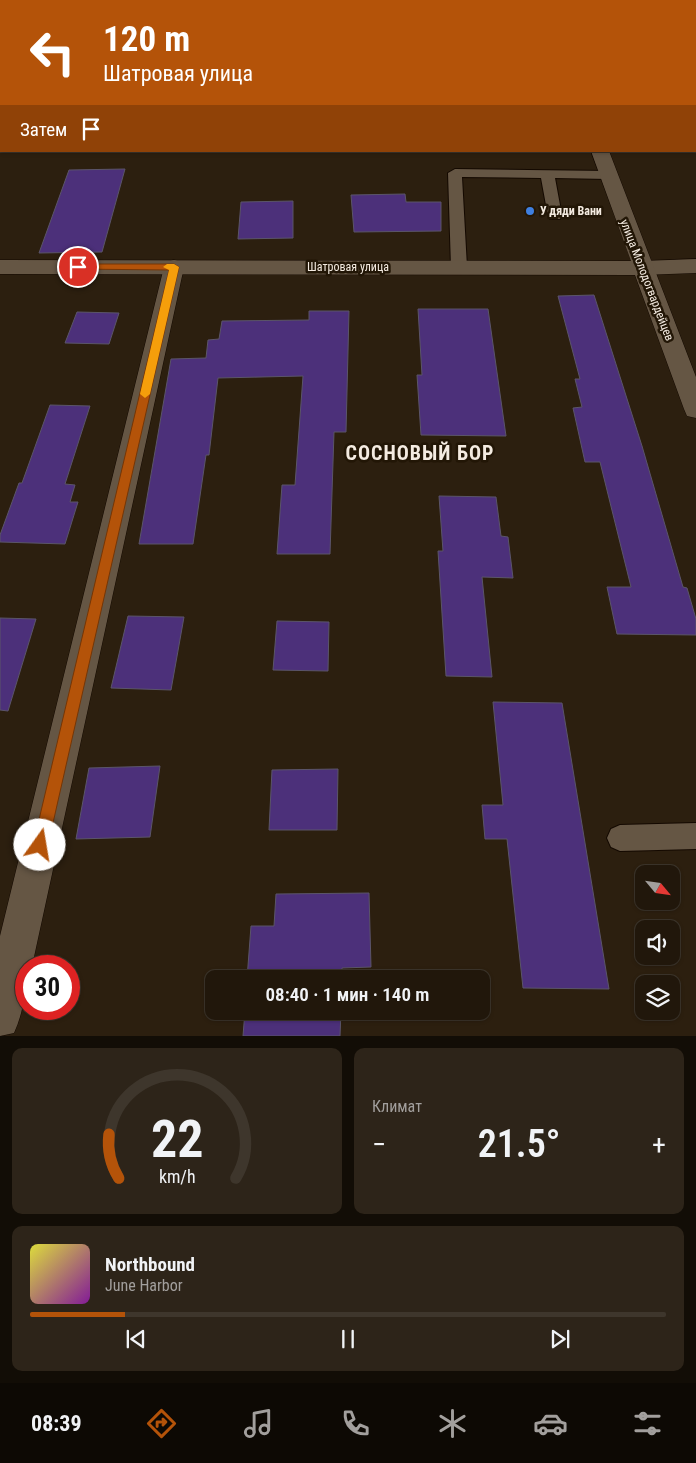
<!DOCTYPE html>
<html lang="ru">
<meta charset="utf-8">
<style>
:root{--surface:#21170b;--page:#2d2419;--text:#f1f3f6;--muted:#a29f9d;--line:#3e362c;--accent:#b45309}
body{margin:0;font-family:"Roboto Condensed",sans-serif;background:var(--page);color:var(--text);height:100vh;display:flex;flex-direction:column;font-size:19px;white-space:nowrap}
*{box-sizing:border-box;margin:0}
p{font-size:16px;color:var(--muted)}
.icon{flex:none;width:28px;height:28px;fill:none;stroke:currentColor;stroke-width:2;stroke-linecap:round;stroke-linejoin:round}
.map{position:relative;height:1036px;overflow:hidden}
.sheet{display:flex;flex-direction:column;gap:12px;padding:12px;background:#120d06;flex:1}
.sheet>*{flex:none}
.guide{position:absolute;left:0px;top:0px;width:696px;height:152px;box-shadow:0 1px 4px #0004,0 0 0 1px var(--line);background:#b45309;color:#fff;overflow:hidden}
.needle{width:32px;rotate:119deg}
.tools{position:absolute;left:635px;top:865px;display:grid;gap:10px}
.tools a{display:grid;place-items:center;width:45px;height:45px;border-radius:10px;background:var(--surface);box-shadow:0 1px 4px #0004,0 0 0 1px var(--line);font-size:25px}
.speed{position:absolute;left:15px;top:955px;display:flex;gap:10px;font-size:25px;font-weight:700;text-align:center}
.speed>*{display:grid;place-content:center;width:65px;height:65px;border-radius:50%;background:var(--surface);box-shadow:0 1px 4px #0004,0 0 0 1px var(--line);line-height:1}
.speed .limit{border:8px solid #d22;background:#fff;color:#111}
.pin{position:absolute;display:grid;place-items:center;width:42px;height:42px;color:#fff;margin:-21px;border:2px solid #fff;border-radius:50%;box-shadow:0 1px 5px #0007}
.me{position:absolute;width:55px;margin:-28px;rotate:13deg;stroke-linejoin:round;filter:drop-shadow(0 0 4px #0008)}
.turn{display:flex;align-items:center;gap:18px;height:105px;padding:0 20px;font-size:22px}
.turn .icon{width:65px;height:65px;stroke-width:2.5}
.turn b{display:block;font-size:35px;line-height:42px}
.then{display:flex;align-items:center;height:48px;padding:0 20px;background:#0003;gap:10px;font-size:19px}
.big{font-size:38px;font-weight:600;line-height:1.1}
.sheet .widget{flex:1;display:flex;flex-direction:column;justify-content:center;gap:8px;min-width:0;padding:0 18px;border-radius:10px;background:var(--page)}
.sheet .dial{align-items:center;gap:0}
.dial svg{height:130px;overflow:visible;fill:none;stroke:var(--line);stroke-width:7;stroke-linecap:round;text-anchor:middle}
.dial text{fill:var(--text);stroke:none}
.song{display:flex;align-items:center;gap:15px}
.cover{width:60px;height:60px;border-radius:8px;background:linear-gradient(135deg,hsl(60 70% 55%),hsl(290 70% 35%))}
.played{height:5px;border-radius:2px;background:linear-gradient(90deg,var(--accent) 15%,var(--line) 15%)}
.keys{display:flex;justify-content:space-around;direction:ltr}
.heat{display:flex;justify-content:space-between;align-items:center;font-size:28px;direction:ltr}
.sheet .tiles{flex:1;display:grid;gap:12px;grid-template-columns:1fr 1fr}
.widget:last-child{grid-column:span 2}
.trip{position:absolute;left:205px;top:970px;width:285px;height:50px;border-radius:10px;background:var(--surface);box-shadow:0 1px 4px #0004,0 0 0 1px var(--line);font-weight:600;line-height:50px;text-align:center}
.tabs{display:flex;height:80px;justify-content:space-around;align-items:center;background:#0d0904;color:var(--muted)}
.tabs .icon{width:35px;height:35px}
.tabs .on{color:var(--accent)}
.tabs b{font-size:22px;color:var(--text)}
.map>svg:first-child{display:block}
.building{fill:#4c307a;stroke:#5b5569}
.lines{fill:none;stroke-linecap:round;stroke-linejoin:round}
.lane-casing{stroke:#140900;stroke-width:2}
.street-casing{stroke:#140900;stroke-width:1}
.secondary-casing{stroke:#140900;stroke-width:1}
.lane{fill:#655644;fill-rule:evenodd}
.street{fill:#655644;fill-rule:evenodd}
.secondary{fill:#655644;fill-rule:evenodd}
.route{fill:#b45309;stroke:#753606}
.slow{fill:#f59e0b}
.shop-dot{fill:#3f7fe0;stroke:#221606;stroke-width:2}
.labels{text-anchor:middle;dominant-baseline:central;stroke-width:5;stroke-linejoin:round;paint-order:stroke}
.far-poi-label{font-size:12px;font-weight:bold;fill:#f4ebe1;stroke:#221606;text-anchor:start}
.far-street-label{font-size:12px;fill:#f4ebe1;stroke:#221606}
.district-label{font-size:20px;font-weight:bold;letter-spacing:1px;fill:#f4ebe1;stroke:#221606}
</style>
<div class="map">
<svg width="696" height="1036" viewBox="0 0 696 1036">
<rect width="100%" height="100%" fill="#2c1f0f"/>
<path class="building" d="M125,169L102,252L39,253L69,170Z
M405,194L406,202H441V231L354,232L351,195Z
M293,201V238L238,239L241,202Z
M594,295L642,446L683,587L687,588L696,619V635L617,634L607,587H631L600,462H585L573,408L582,407L575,379H580L558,296Z
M418,309H488L506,436L421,435L417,375H422Z
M309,311H349L346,432H334L330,554H277L282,485H295L303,376L218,378L209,455H206L193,544H139L171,359L206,358L208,340L219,339L222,321L309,320Z
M77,312L119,313L109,344L65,343Z
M50,405L90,406L65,484L75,485L70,502H78L65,544L0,542V535L19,483H22Z
M439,496L496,497L501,536L508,537L513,578L482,577L492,677L446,676L438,551H443Z
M128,616L184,617L171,690L111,688Z
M0,618L36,619L8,711L0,710Z
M277,621L329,622L328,671L273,670Z
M493,702L562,703L609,989L523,988L507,839H485L482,805H503Z
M160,766L150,837L76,839L89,768Z
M338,769L337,830H269L272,770Z
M369,893L371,967L342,968V979H247L251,926H274L276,894Z
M245,1011H341L340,1036H243Z"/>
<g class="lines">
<defs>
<path id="lane" d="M455,169L608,171L615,175L608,179L555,178L562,216L560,219H550L548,216L541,178L462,177L467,267L464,270H454L451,267L448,173Z
M696,823V849L620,851L611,847L607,838L611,829L620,825Z"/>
<path id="street" d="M0,65H1V75H0Z
M696,259V273L642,275L635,273L632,268L635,263L642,261Z
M174,260L181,262L184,267L32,966H26C26,990 24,1011 14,1033L0,1036V936L164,267L167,262Z"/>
<path id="secondary" d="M536,0H550L551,1H537Z
M695,49H696V59H695Z
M591,151H609L696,377V418L687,416L684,409L635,275L0,274V260L631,261Z"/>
</defs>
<use href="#lane" class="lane-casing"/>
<use href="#street" class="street-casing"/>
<use href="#secondary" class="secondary-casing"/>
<use href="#lane" class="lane"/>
<use href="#street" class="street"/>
<use href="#secondary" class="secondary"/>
</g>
<path class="route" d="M78,264H174L179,267L48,845L46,850L40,852L35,850L33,845L169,270L74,269L73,267Z"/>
<path class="slow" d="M174,264L179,267L150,394L145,398L140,394L169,270L163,267L167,264Z"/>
<circle class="shop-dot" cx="530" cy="211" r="5"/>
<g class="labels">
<g class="far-poi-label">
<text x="540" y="211">У дяди Вани</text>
</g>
<g class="far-street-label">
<text x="348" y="267">Шатровая улица</text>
<text transform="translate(647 280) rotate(69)">улица Молодогвардейцев</text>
</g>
<g class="district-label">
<text x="420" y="453">СОСНОВЫЙ БОР</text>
</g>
</g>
</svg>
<div class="tools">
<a><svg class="needle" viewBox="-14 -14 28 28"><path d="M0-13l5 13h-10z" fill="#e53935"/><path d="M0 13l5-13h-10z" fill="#a29f9d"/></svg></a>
<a><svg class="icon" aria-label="sound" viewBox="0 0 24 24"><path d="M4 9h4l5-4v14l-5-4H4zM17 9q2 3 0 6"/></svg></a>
<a><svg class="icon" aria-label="layers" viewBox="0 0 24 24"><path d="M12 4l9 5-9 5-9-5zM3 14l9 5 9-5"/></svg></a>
</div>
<div class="speed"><div class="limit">30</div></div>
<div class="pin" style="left:78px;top:267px;background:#d93025"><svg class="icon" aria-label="arrive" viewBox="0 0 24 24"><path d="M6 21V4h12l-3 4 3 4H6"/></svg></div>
<svg class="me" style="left:40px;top:845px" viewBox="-20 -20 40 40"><circle r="19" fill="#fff"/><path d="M0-13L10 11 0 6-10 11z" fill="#b45309"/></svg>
<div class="trip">08:40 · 1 мин · 140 m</div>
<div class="guide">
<div class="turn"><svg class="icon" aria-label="left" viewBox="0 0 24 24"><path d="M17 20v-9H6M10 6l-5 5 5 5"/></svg><div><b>120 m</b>Шатровая улица</div></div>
<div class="then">Затем<svg class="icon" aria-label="arrive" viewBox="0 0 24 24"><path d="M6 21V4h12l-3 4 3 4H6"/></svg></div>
</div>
</div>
<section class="sheet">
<div class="tiles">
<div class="widget dial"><svg viewBox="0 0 100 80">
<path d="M14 69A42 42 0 1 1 86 69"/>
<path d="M14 69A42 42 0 0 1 8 42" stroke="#b45309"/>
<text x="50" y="56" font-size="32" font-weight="700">22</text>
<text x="50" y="72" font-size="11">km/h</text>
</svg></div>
<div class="widget"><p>Климат</p>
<div class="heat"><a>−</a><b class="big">21.5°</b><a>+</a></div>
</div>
<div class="widget">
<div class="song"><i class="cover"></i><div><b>Northbound</b><p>June Harbor</p></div></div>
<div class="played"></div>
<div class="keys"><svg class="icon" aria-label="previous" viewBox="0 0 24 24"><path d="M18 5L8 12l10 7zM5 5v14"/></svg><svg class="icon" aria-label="pause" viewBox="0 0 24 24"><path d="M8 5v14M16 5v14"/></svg><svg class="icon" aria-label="next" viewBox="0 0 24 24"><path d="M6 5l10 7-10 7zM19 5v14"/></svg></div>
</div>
</div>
</section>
<nav class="tabs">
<b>08:39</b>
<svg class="icon on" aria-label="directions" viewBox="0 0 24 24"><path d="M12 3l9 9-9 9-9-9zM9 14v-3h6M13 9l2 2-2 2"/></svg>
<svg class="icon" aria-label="music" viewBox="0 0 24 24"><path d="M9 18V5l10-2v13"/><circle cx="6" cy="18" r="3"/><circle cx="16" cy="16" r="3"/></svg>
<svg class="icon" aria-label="phone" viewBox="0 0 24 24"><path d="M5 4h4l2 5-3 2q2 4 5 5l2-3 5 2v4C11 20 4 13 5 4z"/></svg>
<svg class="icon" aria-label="climate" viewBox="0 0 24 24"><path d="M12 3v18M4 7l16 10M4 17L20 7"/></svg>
<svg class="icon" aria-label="car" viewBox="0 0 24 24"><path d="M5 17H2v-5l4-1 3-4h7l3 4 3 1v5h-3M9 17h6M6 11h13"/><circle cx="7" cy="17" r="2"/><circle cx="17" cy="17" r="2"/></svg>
<svg class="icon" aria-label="filters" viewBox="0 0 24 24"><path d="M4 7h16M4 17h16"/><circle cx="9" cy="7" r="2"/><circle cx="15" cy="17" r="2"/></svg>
</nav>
